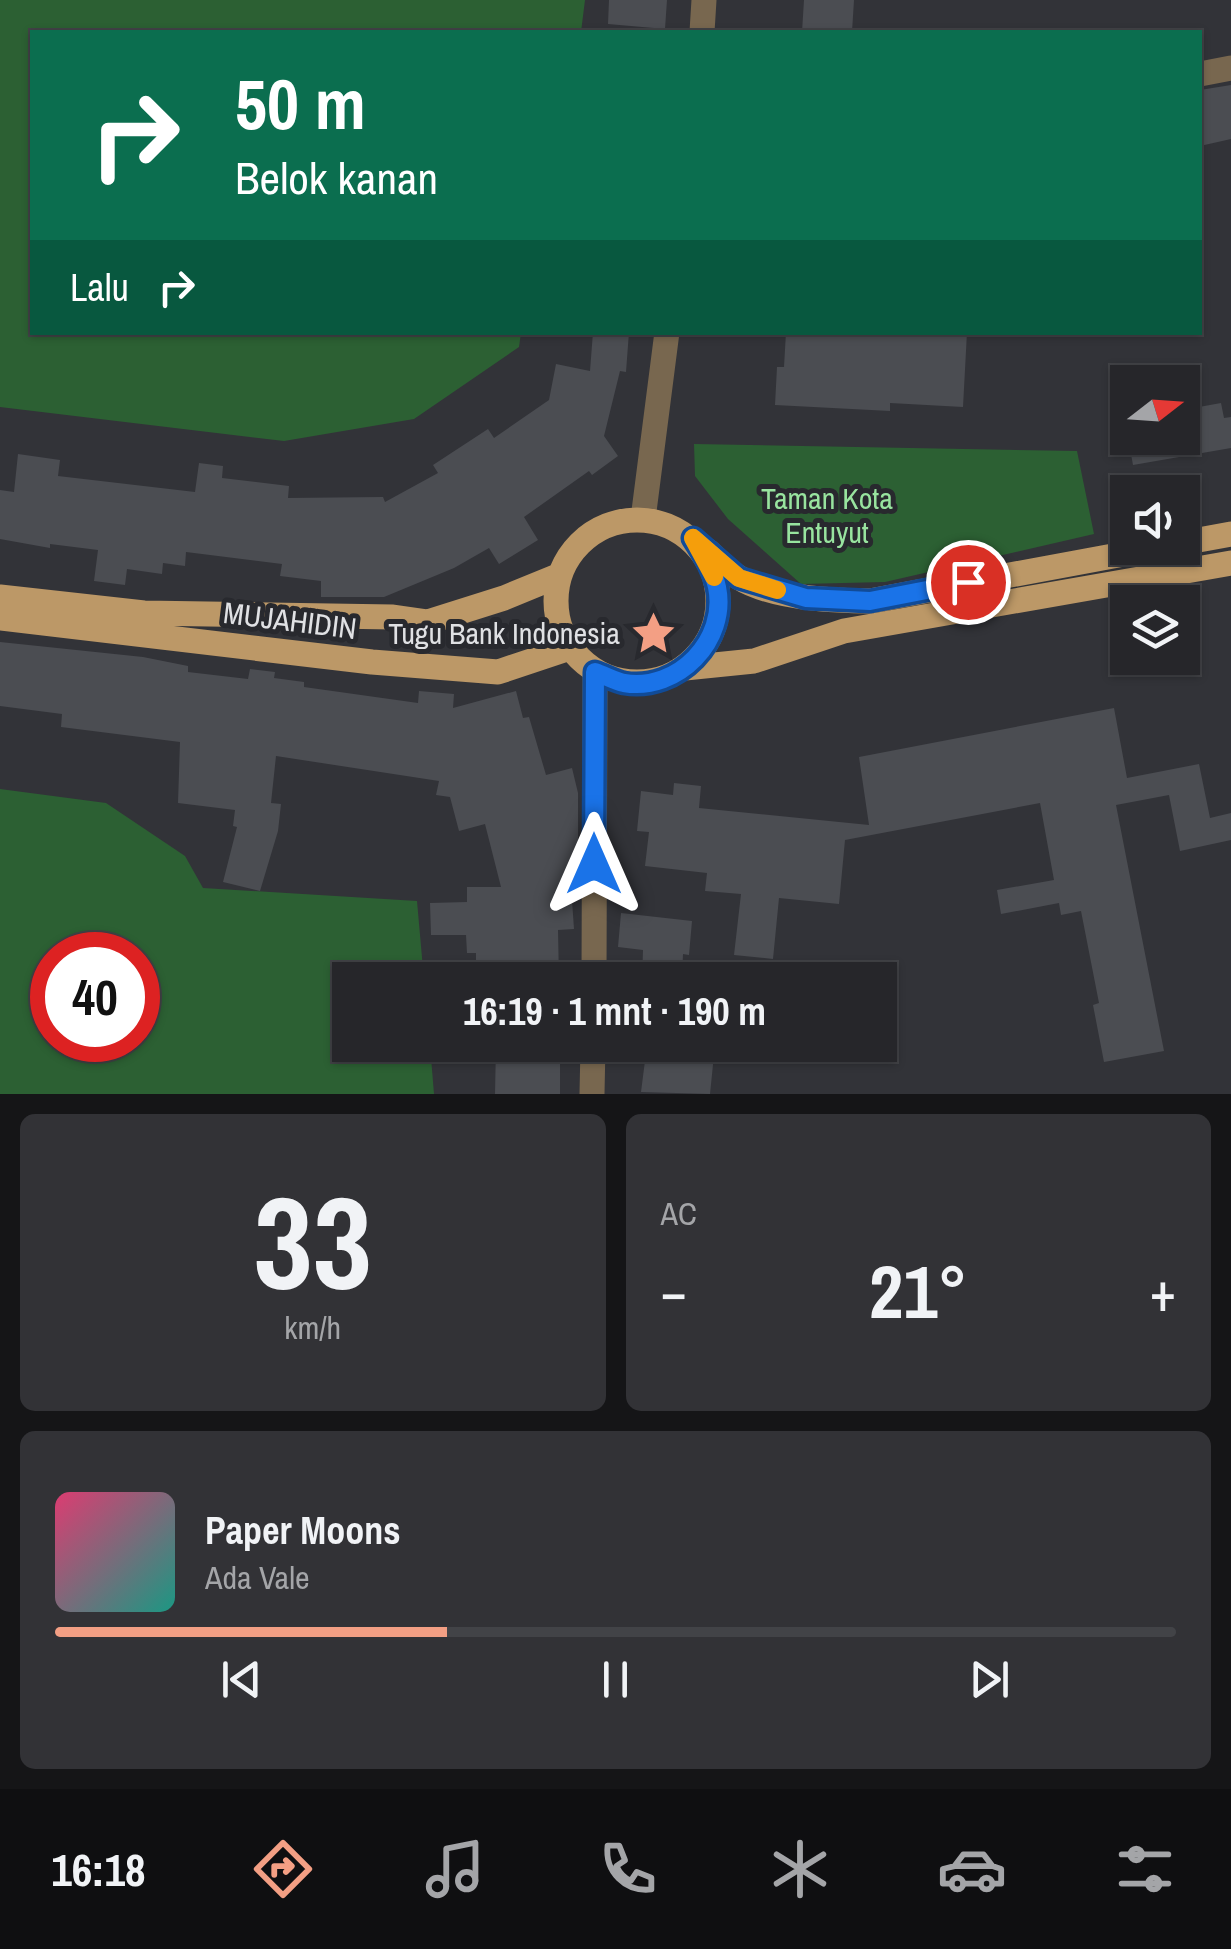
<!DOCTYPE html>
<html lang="id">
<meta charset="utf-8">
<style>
:root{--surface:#26262a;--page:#323236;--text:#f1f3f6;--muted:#a4a5a8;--line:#424347;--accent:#f39f84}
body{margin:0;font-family:"Archivo Narrow",sans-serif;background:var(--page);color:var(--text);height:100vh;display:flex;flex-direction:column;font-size:38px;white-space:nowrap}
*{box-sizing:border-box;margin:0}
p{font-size:32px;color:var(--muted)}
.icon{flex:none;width:55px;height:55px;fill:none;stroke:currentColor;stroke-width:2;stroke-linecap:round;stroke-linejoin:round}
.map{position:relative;height:1094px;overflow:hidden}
.panel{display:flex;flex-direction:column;gap:20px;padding:20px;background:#151517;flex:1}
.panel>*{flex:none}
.hud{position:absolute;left:30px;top:30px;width:1172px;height:305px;border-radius:0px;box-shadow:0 2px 8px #0004,0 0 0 2px var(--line);background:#0b6e4f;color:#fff;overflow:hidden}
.needle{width:65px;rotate:73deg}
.buttons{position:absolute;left:1110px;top:365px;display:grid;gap:20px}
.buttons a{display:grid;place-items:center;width:90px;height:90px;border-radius:0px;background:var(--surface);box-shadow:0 2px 8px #0004,0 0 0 2px var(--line);font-size:50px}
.speed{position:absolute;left:30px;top:932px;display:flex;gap:20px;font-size:50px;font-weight:700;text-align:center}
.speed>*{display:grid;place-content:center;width:130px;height:130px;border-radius:50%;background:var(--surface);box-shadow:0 2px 8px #0004,0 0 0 2px var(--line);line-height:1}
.speed .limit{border:15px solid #d22;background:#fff;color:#111}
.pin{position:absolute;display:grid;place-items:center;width:85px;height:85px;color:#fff;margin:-42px;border:5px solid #fff;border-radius:50%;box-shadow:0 2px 10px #0007}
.me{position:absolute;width:110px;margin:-55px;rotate:0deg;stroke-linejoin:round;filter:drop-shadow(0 0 8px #0008)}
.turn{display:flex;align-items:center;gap:35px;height:210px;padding:0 40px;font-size:45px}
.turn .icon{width:130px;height:130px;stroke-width:2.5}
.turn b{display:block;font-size:70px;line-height:85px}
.then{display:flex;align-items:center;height:95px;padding:0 40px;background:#0003;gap:20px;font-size:38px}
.big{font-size:75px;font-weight:700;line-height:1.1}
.panel .tile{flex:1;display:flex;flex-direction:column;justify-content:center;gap:15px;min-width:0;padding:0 35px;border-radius:15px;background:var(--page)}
.panel .dial{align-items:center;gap:0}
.dial b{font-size:130px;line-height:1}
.song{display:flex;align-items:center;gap:30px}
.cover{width:120px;height:120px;border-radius:15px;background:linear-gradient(135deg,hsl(340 70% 55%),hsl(170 70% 35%))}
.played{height:10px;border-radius:5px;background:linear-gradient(90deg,var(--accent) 35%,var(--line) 35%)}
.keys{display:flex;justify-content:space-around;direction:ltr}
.heat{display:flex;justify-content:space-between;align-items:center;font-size:55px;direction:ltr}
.panel .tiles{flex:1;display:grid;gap:20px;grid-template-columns:1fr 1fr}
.tile:last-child{grid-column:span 2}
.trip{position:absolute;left:332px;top:962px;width:565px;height:100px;border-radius:0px;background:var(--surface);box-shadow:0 2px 8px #0004,0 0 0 2px var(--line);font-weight:700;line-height:100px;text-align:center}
.dock{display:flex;height:160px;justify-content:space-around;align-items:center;background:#0f0f11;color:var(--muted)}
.dock .icon{width:70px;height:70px}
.dock .selected{color:var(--accent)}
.dock b{font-size:45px;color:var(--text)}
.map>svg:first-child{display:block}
.green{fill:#2c6033;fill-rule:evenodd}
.building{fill:#4b4d52}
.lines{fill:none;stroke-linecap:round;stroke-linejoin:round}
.minor{stroke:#78674f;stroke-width:25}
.tertiary{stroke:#78674f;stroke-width:25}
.primary{stroke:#bc9867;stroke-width:25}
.route-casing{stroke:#114b97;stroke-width:25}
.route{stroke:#1a73e8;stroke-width:18}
.slow{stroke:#f59e0b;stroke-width:18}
.labels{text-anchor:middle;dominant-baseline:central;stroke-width:10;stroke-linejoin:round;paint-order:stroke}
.park-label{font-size:30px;fill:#98e49f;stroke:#28292e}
.street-label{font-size:30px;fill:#e0e1e4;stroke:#28292e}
.poi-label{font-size:30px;fill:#e0e1e4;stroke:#28292e;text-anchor:end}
</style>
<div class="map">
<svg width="1231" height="1094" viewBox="0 0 1231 1094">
<rect width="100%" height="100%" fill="#323338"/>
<path class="green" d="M0,0H585L581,32H32V332L521,333L519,347L414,419L284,441L0,407Z
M694,444L1077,451L1094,534L885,582L801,584L728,519L695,476Z
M0,789L106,803L185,856L203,888L417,901L424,980H350V1045H430L434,1094H0ZM52,955H138V1040H52Z"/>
<path class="building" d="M609,0H667L665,29L608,24Z
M804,0H854L852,32H802Z
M1231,85V139L1200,146V90Z
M593,332H629L626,372L620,371L604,436L618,456L592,475L589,471L524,517L538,540L499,564L489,548L454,568L384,597H321V581L280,576L282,564L186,552L185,566L163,563L162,574L127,569L125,585L94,581L98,550L50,544V548L0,539V490L14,492L18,454L60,460L58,476L195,492L199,463L223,466L222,478L289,486L288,498L383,497L385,502L438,473L433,465L488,429L494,438L549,400L556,364L590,371Z
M786,332H967L963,407L890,403V411L775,405L777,367H784Z
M1221,403L1224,418L1231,417V448L1133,465L1128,438H1182V425L1202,421L1199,407Z
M0,642L143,657L188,666V672L248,679L250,669L275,672L274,678L304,682V687L418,703L419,691L454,694L453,708L516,691L523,718L529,717L546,775L572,768L578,793V871H570L574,929L558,930L559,980H476V953H467L466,935H431L430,903L467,902V887H501L485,824L459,831L450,797L436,795L439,781L276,756L271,803L281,804L278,831L260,891L223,882L237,827L233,826L235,810L178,803L180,742L61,727L62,714L0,706Z
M1114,708L1127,778L1199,764L1210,818L1231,813V840L1180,851L1169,795L1116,805L1164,1051L1104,1062L1093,1005L1099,1003L1081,911L1061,915L1059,903L1001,914L997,890L1054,880L1040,803L845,840L839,904L779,898L773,959L734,955L741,894L705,891L707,873L645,866L649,832L637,831L641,791L673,795L674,783L701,786L699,808L869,825L859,757Z
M621,913L692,921L689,955L683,954L682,980H642L643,950L618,947Z
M496,1045H560V1094H495Z
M647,1045H715L710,1094L641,1092Z"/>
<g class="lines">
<path class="minor" d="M1200,74L1231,68"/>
<path class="tertiary" d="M702,32L704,0
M643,519L667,332
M594,980L595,672
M592,1094L593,1045"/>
<path class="primary" d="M556 601a81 81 0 1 1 162 0a81 81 0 1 1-162 0Z
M1182,543L1231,534
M708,551C717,559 727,571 738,577C771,598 832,601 870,601L1156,548
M0,597L144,613L393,617L428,622L504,598L560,575
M0,618L372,662L498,672L570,648
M685,668L754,661L844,631L1231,563"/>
</g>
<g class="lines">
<defs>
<path id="route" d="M594,864L595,672C604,675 615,681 624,683C678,692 728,640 717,587C713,568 703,554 693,538L739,578L806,598L870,601L968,582"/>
</defs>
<use href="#route" class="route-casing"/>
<use href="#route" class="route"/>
<path class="slow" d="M714,577L693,538L739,578L777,590"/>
</g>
<defs>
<symbol id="sight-bare" viewBox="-9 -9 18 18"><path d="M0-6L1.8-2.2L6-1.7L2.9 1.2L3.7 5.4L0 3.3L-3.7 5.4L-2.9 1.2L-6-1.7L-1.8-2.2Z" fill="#f39f84" stroke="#28292e" stroke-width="2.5" paint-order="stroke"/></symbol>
</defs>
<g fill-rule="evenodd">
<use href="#sight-bare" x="622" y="602" width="63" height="63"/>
</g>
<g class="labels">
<g class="park-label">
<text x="827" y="498">Taman Kota<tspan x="827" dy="34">Entuyut</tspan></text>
</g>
<g class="street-label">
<text transform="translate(290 620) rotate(7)">MUJAHIDIN</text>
</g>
<g class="poi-label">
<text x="620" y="633">Tugu Bank Indonesia</text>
</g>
</g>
</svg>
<div class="buttons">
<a><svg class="needle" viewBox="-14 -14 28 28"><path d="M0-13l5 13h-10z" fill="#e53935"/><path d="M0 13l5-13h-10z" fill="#a4a5a8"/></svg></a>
<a><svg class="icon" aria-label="sound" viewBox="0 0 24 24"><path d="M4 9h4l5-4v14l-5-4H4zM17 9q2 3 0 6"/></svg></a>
<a><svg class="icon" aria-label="layers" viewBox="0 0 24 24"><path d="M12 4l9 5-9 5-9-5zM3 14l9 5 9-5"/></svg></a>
</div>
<div class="speed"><div class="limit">40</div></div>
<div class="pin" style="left:968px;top:582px;background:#d93025"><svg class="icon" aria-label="arrive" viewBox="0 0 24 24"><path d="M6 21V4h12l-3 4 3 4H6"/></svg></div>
<svg class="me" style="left:594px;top:864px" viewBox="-20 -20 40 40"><path d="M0-17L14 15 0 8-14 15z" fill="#1a73e8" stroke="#fff" stroke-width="4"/></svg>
<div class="trip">16:19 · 1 mnt · 190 m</div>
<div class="hud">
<div class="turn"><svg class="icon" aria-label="right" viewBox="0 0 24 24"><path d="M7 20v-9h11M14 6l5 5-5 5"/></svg><div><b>50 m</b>Belok kanan</div></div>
<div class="then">Lalu<svg class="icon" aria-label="right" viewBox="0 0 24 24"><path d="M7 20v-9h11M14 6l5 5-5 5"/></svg></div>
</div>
</div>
<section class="panel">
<div class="tiles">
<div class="tile dial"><b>33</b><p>km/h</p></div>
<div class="tile"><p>AC</p>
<div class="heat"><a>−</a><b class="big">21°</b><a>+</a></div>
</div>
<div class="tile">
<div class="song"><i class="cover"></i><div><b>Paper Moons</b><p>Ada Vale</p></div></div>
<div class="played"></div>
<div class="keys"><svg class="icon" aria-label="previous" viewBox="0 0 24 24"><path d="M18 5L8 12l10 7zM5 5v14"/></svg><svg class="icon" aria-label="pause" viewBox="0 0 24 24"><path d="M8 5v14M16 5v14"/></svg><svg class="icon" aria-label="next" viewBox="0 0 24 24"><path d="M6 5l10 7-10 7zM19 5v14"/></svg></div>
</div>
</div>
</section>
<nav class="dock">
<b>16:18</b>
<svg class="icon selected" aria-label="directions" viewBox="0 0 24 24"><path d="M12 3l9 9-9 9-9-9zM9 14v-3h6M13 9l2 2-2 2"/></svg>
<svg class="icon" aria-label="music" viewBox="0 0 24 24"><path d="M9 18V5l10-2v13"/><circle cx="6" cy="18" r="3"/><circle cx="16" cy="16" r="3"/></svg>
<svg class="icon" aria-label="phone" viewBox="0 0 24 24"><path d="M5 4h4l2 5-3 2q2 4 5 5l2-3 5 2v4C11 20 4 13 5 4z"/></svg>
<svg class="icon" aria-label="climate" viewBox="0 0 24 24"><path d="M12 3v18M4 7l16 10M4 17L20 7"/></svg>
<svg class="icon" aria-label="car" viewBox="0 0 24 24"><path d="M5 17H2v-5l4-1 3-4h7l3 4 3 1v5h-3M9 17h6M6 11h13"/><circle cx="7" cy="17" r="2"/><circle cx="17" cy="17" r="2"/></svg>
<svg class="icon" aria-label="filters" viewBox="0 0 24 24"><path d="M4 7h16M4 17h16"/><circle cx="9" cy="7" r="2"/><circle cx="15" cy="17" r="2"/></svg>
</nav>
